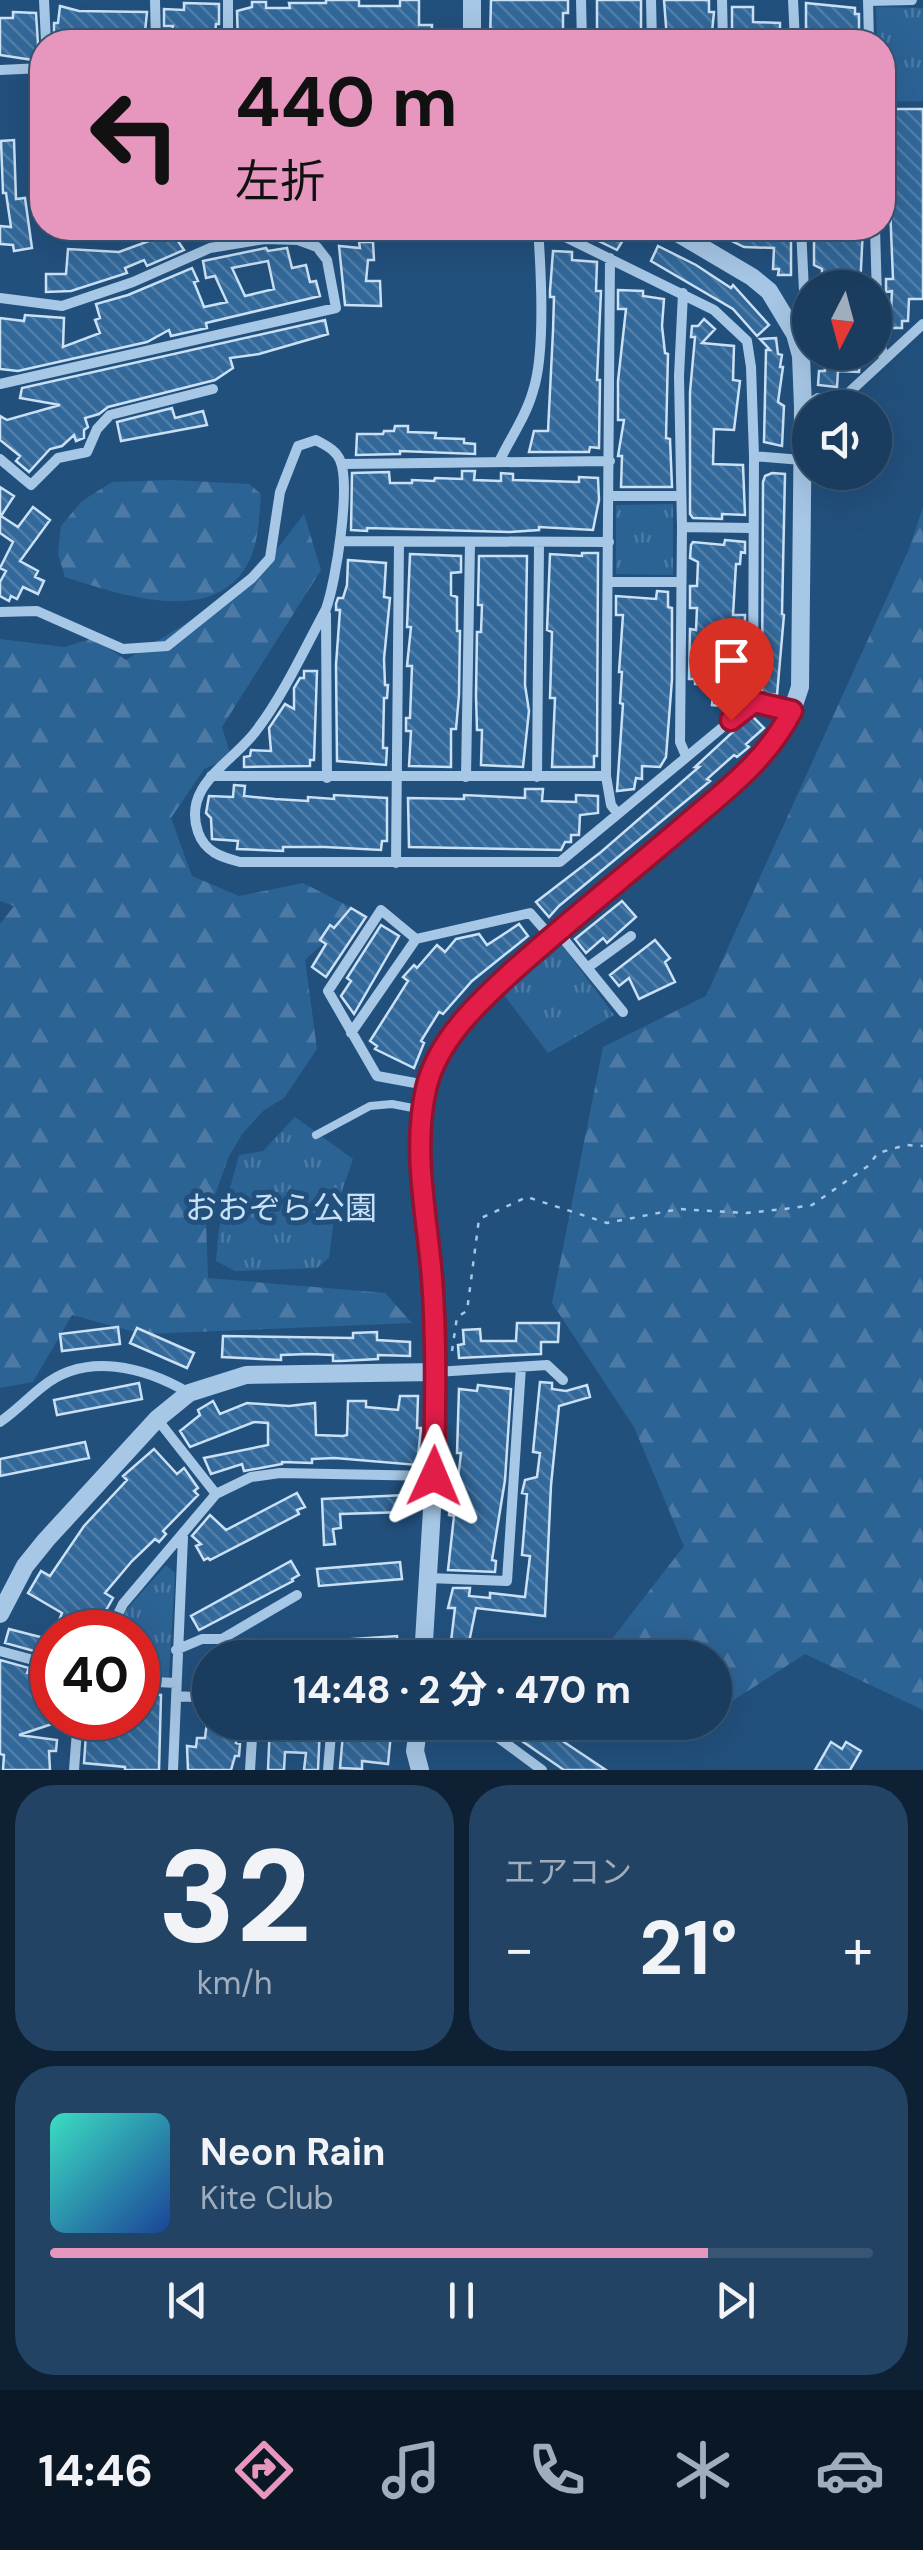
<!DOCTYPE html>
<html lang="ja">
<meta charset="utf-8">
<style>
:root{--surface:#1a3c5e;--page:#234364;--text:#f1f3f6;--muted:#9fadbc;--line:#385673;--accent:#e797bd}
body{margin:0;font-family:"DM Sans","Noto Sans JP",sans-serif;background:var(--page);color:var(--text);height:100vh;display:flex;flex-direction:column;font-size:38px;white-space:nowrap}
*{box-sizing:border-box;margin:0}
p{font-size:32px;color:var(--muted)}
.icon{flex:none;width:55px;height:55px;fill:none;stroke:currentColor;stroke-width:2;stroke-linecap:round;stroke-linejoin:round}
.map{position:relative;height:1770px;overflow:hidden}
.sheet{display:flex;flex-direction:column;gap:15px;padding:15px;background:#0e2134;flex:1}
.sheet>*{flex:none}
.guide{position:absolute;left:30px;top:30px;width:865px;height:210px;border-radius:40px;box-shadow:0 10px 40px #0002,0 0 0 2px var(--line);background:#e797bd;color:#111;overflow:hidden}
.needle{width:65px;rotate:186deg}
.controls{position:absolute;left:792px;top:270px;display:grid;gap:20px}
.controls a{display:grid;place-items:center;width:100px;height:100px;border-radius:50%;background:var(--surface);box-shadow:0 10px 40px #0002,0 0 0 2px var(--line);font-size:50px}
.speed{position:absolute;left:30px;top:1610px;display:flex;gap:20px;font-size:50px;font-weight:700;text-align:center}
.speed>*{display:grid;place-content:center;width:130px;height:130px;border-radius:50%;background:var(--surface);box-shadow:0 10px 40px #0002,0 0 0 2px var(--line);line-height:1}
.speed .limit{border:15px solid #d22;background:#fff;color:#111}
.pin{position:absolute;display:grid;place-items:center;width:85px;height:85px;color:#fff;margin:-102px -42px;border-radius:50% 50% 50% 0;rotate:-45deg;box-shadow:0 0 10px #0007}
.pin .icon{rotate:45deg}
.me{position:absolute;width:110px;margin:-55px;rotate:1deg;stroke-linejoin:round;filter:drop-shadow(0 0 8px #0008)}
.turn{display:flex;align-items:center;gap:35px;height:210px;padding:0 40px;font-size:45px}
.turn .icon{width:130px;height:130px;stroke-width:2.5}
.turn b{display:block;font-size:70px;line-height:85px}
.big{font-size:75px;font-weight:800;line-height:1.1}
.sheet .tile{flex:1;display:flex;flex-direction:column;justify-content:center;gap:15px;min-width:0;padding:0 35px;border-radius:40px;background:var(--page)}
.sheet .dial{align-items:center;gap:0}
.dial b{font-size:130px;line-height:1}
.song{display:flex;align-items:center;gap:30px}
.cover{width:120px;height:120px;border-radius:15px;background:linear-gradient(135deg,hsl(170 70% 55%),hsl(220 70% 35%))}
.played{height:10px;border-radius:5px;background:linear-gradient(90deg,var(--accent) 80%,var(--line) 80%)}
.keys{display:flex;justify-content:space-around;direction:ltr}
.heat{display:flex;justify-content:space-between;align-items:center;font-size:55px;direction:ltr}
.sheet .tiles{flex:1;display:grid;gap:15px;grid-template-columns:1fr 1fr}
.tile:last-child{grid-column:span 2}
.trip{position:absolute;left:192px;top:1640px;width:540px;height:100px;border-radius:50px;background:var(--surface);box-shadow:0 10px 40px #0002,0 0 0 2px var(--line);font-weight:800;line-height:100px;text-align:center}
.tabs{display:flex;height:160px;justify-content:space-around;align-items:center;background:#0a1826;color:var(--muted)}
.tabs .icon{width:70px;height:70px}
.tabs .active{color:var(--accent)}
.tabs b{font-size:45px;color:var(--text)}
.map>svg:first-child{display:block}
.forest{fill:url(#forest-firs)}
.park{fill:url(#park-tufts)}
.building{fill:url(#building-back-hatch);stroke:#c9e0f5;stroke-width:2.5;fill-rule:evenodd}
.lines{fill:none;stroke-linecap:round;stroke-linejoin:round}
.path{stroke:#a6c7e6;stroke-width:2.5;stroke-dasharray:5 8;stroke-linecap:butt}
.service{stroke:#a6c7e6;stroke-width:8}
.minor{stroke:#a6c7e6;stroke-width:10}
.tertiary{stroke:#a6c7e6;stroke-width:18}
.route-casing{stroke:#92132f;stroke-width:25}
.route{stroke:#e11d48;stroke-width:18}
.labels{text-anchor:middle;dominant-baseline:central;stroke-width:10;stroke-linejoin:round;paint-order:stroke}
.park-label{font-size:32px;fill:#c9e0f5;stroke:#22507d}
</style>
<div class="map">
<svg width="923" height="1770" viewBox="0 0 923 1770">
<defs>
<pattern id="forest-firs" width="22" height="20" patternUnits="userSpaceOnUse" patternTransform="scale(2.5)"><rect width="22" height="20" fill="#2c6395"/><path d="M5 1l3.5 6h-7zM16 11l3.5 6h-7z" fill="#4c7aa5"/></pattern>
<pattern id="park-tufts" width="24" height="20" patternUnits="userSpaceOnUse" patternTransform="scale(2.5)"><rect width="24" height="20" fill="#2c6395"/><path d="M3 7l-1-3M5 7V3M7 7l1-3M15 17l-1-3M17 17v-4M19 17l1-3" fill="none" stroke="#4c7aa5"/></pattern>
<pattern id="building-back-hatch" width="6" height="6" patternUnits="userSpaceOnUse" patternTransform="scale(2.5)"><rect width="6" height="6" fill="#32689a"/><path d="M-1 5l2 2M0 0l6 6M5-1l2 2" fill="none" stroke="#517fa9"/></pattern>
</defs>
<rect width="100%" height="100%" fill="#22507d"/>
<path class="forest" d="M172,480L249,484L261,494C259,516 259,543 248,563C214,628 118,594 65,577L58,554L61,526L82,501L112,482Z
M923,507V1710L805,1654L715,1712V1658L598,1657L684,1546L634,1427L552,1303L603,1047L706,996L909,549Z
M304,514L321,570L222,727L231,757L204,769L171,818L192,876L239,896L303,883L358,911L305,960L317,1049L284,1098L264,1110L243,1133L229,1156L206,1220L208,1278L385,1293L412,1323L143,1334L72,1315L33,1382L0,1388V924L14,906L0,901V639L65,647L93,638L126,660L250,584Z"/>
<path class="park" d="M876,7L923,8V101L883,102L882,42H877Z
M673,504V575L616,574V505Z
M562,945L614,1015L548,1053L504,995Z
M295,1117L353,1159L335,1211L329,1258L317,1268L235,1271L216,1261L219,1229L239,1155L263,1151Z
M166,1565L175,1573L169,1677L138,1675V1632H115L127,1609Z"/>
<path class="building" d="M326,0H359V6H400V0H419V25H432V38H390V42H238L237,11L252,7V2H266V8H290L289,3H326Z
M491,0H568V13H563V42H490Z
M597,0H641V37H637V42H597Z
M664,0H709V12H714L711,42L667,39Z
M184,3L219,4V24H216L214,42H169L173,26H164V9L184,10Z
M806,3L855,8V14H859V42H806Z
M60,6L79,11L147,12L144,42H93V37L54,34V23H58Z
M732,7H753V22L780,23V42H732Z
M13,12L36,13L38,44L33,60L0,55V18H13Z
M884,109H923V299H909L908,321H902V328H890L892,291L886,292V279H893L890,206H887Z
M14,140L16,199L25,198L32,248L14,251L13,245L0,244V226L11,227L6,193H3L1,141Z
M169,228L184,250L147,266L144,260L125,268L127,273L71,291L46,292V274H66L68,249L119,252L160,237L158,233Z
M572,228H599L611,235L616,228L628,232L617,250Z
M705,228L791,232V275H778L779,269H773L774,248L744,247Z
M818,228H863L860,288H822V269L814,265V231H818Z
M359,242H373L374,260H368L366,281H380L381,306L345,305L339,246L360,248Z
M658,246L696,265L731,288L733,285L769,325L757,336L733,309L651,261Z
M266,248L268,251L287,248L292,268L306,265L310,282L316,281L320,296L206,323L207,328L171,336L169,330L147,342L18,371L0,369V318L24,321L25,315L64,318L63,347L100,333L95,320L100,318L96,304L128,295L192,268L198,281L194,282L204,307L227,302L215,276L206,278L203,261ZM268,261L274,289L245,296L232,268Z
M553,251L572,252V260L597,262L596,291H601L597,380H600L599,448L590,447L589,452H529L534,431H548L553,331L554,297H550V291Z
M618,290L643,291V296L664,299L662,326L665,353L668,354L666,438L670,439L672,487H621L622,456H618L624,420H618V381L626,309H618Z
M704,319L715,329L702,343L734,346L733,380L740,381L734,430L714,429L713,464L743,465L745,515L722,514V519L693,518L690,514V392L695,337H691L692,326H698Z
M325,320L328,334L259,354L230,358L233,368L215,380L108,407L99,414L85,418L88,427L84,430V438L76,441L74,435L62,446L50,449L29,472L16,461L20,456L0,440V416L7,420L60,405L20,398L22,388Z
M776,338L778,354L782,355L780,367H783L778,402L784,406L782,446L764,442L766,350H770L760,339Z
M824,352H840V357L860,359L859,372L838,371L837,387L818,385L819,371H825Z
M172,408L175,418L203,411L207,425L121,441L117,422Z
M395,426H408V432L436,433L435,438L464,439V443L475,444V454L400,451V454L356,455L357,434H383L384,431H394Z
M462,471H475L474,480L501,481V473L513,474V480L579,482V477L598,478L599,500L593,530L539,527V530L510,532L367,528V531L351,530L352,473L389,472L390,483H412V480L434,481L435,478L462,479Z
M772,473L785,474L782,614L784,615L777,695L762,693L763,482L765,476Z
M0,487L14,496L1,516L18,527L33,507L50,520L20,561L38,571L35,577L44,581L38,594L23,587L17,599L11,596L9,601L0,596V582L6,571L0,568L13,542L0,533Z
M725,540L745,542V553L741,552L740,564H736L733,615H745L744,680H738L737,691L726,690L738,703L733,707L712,705L714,684H695V679H689L690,629L696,630L697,608H690V586H697L698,562L690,558L691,545L693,542L724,545Z
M582,553H598L597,756H594V767H552L555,698H550L552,632L547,630L550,554L582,556Z
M410,554L461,556V572L451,573V595L457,597V631H460L459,695L456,729H451V767L409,766L411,731H406V718H410L412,666H407L411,627H407Z
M479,556H527L525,685L529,711L523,767L481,765L482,730H477L476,696L477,632H481L482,605H478Z
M348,560L386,563L384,597L390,598L384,659L385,685H388L387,698H384L383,748H387L386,765L337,761L336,665L340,610H336V604L338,598H343L347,585Z
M657,591L668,592V607L672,608V679L666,757L660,767L642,766V779L636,778L634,789L617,791L623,704L620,703L622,672H619L623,615H616V596L656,599Z
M304,671H317L314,760H310V766L244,767V757L250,756L251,750L271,751L269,728L285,704L294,709V688L300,678H304Z
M751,715L764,728L746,744L749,747L737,757L734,755L707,779L710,781L559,906L549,917L536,902L601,852L699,767H695Z
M234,785L245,786L244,796L275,799L308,801V797L334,799V795L387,798V841H382L381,850L325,847H283V851L237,849L238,841L212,839L211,818L206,813L209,796L233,797Z
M525,789H543L542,801L576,802V795L598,796V813L580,815L579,835H571V842H565L561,850L409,847L408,798L464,799V795L525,798Z
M622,901L636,917L607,943L603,938L586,953L575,939Z
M351,908L366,917L326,977L312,967L326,944L320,940L330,925L334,928Z
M519,924L528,936L472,981L443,1014L439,1012L421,1041L424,1043L414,1068L375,1049L377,1046L370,1041L408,981L403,977L414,965L417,968L437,945L445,952L456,939L479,934L487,945Z
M381,925L399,936L354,1014L341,996L351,981L347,978Z
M655,940L670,958L665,962L675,982L639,999L629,978L619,986L610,975Z
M517,1323H559L558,1342H541V1354L459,1358L458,1345L464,1344L463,1330L480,1329L481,1341H516Z
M118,1327L120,1344L62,1351L60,1334Z
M137,1328L194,1353L187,1368L130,1343Z
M377,1332V1340L410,1342V1356L378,1355V1359L340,1361H333V1355L309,1354L281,1355V1360L222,1357L223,1336L353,1338V1333Z
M540,1382L552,1383V1389L566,1391L587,1385L590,1397L559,1406L551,1485L545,1616L476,1608L468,1647H473L472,1658H449L455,1608H448L453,1588H470L469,1596L490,1598V1593L525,1597L530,1556L522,1555L527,1494L522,1493L525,1480L537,1477L540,1453L533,1452Z
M139,1383L142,1399L57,1415L54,1400Z
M478,1385L511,1389L505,1480L492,1560L496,1561L495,1572L448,1570L454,1516L449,1515L452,1495L457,1487L461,1453H457L459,1389L477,1391Z
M400,1396H418L417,1428H421L417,1465L335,1458L312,1459V1463L282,1462V1464L244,1471L242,1464L211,1474L204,1458L268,1445V1423L254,1422L190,1447L180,1431L200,1415L198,1410L213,1401L220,1414L247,1403L289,1406L315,1403L316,1435L343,1436L347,1435L348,1401H366V1407L398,1410Z
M85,1442L89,1458L0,1476V1459Z
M154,1449L177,1474L184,1468L198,1488L194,1491L198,1495L163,1531L166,1534L159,1542L155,1539L132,1561L105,1593L113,1598L105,1612L94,1610L85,1632L76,1629L72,1632L57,1626L62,1613L28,1593L41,1571L50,1576L84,1526L127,1480L123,1476Z
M297,1493L305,1507L297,1510L299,1514L210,1560L208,1558L204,1560L196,1546L201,1544L192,1536L210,1515L226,1530Z
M405,1495L406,1512L340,1514L341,1528L333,1529L335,1544L324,1545L322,1499Z
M291,1561L299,1575L292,1579L293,1581L199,1630L191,1616Z
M400,1562L402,1579L319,1586L317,1569Z
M9,1629L52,1640V1656L5,1643Z
M397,1636L398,1652L389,1653V1656L311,1658L310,1642Z
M0,1660L29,1668L27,1673L52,1682V1724L19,1735L57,1740L56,1751H49L50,1770H3L4,1755L0,1754Z
M138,1693L161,1695L159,1770H125V1767L84,1763L87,1719H138Z
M207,1722H238L236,1743L240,1744L239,1756H235L231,1770H188L187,1746L196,1747L197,1738H205Z
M344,1722L380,1726V1722L392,1723L388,1764L362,1761V1769L340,1768Z
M494,1722H546L543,1728L606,1770H564Z
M270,1724L320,1727L318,1770H304L306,1753L285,1752L284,1770H268Z
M831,1742L842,1749L846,1742L861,1751L850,1770H815Z"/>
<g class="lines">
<path class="path" d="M452,1351L457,1317L467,1311L479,1219L527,1197L607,1223L679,1209L746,1213L785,1209L812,1205L868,1166L878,1153L906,1145L923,1146"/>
<path class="service" d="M316,1135L370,1106L392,1104L423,1110"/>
<path class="minor" d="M44,0L46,42
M155,0L156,42
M228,0V42
M581,0L582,42
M651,0L652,42
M722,0L723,42
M793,0L795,42
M868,0L869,42
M868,1L912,0
M0,70L42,68
M547,228L714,310L747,341L751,367L754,456L753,702
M801,228L804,291L801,341
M875,228L878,332L884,359
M610,258L606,776L611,805L618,814
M683,293L679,376L682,527L680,742L686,756
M0,298L62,306L133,282L210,248L265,239L298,240L317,247L327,260L336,308L0,384
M803,407L818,398H843L923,324
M754,456L802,460
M0,459L31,485L58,458L87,452L97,429L110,415L213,389
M499,462C510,438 526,417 533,391C546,352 541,270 538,228
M342,464L610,461
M608,496H680
M682,527L751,528
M341,541L609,542
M608,582H680
M0,612L37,611L123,649L167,646L252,578L270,558L280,492L298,446L316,440C326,446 335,449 340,460C351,485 336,582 326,609C305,648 283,696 256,731C232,763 182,785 198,832C205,852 221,857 240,862H560L753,702L792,711
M326,614L327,778
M211,776H606
M466,777L470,543
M537,777L539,544
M396,863L399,542
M558,932L623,1012
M416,939L381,910L328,991L377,1076L426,1085
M587,968L631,936
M351,1033L416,939L530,913L551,937
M436,1372L547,1365L563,1380
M157,1419L216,1494
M0,1422C16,1411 28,1398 42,1387C86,1351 145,1367 189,1393
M428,1578L507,1581L521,1367
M109,1632L123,1604L216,1494L251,1477L280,1473L434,1476
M176,1650L202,1639H222L297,1595
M0,1651L52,1665
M138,1681L176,1683
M176,1696L210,1698
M477,1722L542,1770
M74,1770L78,1718
M173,1770L183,1537
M250,1770L253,1722
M328,1770L332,1722"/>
<path class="tertiary" d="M472,0V42
M0,1614L25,1566L46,1540L157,1419L189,1393L246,1375L436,1372
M423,1658L434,1476L436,1372L432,1280L419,1133L426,1085L459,1024L471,1009L766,754L792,711L800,687L803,407L801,356L795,334L769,291L752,277L669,228
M419,1722L415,1751L420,1770"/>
</g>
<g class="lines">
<defs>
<path id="route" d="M434,1476C435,1410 437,1344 432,1278C427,1215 412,1152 426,1089C437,1040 480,1001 515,969C570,920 628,874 684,826C727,789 765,762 792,711L754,702L731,720"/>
</defs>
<use href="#route" class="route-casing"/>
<use href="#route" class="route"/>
</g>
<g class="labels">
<g class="park-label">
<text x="281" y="1208">おおぞら公園</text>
</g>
</g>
</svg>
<div class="controls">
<a><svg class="needle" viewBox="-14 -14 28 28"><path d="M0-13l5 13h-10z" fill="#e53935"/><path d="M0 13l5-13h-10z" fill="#9fadbc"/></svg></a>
<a><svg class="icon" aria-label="sound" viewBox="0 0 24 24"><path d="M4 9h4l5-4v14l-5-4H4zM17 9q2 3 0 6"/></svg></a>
</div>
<div class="speed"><div class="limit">40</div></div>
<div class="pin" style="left:731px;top:720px;background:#d93025"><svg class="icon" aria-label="arrive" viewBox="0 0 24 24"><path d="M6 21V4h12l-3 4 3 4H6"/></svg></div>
<svg class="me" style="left:434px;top:1476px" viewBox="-20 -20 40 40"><path d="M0-17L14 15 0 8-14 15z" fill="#e11d48" stroke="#fff" stroke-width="4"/></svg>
<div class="trip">14:48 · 2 分 · 470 m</div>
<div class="guide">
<div class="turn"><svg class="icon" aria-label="left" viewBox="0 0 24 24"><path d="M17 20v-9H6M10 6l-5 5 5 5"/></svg><div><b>440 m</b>左折</div></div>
</div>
</div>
<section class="sheet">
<div class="tiles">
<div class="tile dial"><b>32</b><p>km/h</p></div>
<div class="tile"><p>エアコン</p>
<div class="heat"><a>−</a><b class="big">21°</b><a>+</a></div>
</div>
<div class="tile">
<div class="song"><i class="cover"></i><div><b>Neon Rain</b><p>Kite Club</p></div></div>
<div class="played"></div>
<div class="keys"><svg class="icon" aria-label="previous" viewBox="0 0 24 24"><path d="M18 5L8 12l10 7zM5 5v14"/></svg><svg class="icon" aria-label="pause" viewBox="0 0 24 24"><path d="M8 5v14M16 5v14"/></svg><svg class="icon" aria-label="next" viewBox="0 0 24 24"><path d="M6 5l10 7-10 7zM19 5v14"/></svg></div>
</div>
</div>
</section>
<nav class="tabs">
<b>14:46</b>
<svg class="icon active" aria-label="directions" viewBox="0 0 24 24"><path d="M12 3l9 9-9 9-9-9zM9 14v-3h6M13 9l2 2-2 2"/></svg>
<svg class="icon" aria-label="music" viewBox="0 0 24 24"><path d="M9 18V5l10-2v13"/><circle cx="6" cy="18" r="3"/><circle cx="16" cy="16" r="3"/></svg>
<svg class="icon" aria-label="phone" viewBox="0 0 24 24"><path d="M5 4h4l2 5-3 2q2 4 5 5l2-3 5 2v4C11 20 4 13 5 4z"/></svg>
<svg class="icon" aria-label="climate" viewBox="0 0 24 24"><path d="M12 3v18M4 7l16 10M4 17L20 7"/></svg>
<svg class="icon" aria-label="car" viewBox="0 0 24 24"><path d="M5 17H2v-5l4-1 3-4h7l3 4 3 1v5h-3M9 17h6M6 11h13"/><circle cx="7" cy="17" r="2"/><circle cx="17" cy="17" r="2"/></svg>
</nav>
